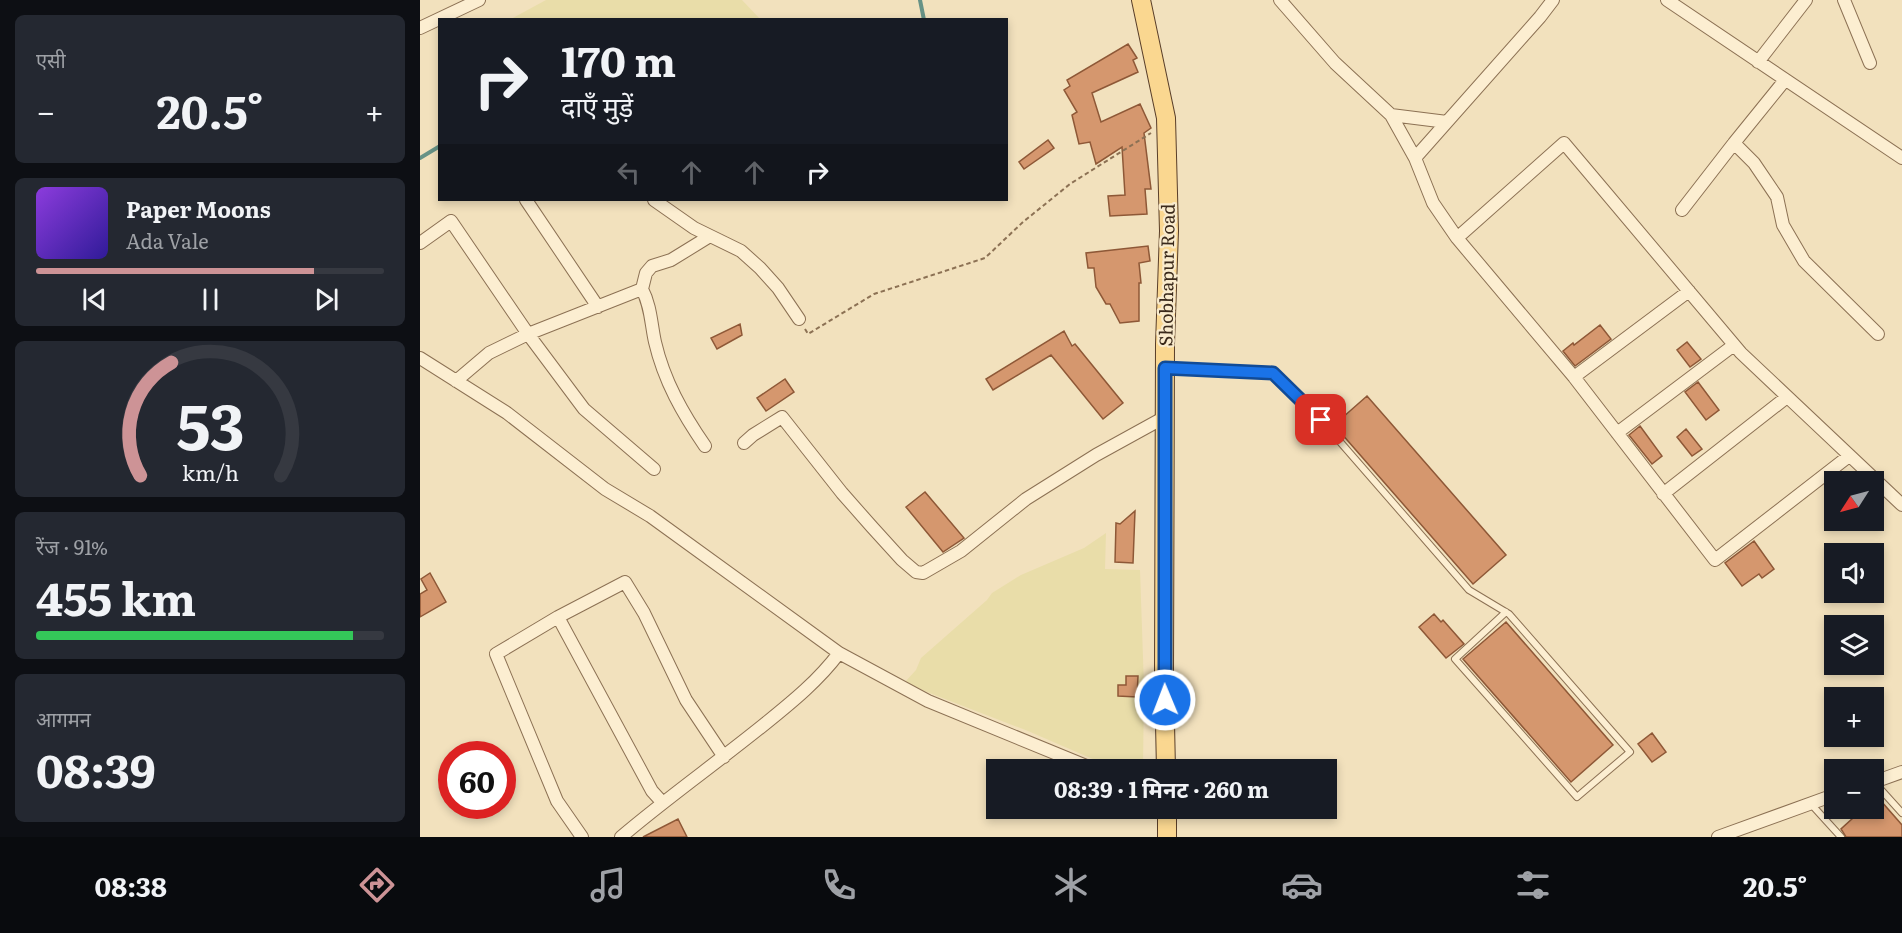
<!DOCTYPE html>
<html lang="hi">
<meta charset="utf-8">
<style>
:root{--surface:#171b24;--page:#242831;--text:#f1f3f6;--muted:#9ea1a6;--line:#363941;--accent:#cd9396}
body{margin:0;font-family:Literata,"Noto Sans Devanagari",serif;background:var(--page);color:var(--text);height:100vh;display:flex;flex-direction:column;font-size:22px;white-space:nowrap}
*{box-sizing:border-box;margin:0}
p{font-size:20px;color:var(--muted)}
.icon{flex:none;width:33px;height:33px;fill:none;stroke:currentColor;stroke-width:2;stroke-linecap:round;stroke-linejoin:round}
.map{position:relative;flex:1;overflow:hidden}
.details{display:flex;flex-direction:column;gap:15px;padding:15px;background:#0d0f14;width:420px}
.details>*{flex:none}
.banner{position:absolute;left:18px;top:18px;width:570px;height:183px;border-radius:0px;box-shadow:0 3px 9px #0003;background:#171b24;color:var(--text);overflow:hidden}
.needle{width:39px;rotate:234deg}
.fabs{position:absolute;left:1404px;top:471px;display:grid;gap:12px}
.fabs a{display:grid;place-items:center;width:60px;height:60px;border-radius:0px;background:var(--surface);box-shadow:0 3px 9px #0003;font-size:30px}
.speed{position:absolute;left:18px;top:741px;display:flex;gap:12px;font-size:30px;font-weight:700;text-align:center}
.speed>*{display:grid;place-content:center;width:78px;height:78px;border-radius:50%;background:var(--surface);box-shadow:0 3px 9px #0003;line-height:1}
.speed .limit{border:9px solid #d22;background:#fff;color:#111}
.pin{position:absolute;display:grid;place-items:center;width:51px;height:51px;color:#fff;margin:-26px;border-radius:12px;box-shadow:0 3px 9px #0006}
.me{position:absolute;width:66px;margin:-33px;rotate:359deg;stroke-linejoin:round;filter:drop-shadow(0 0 4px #0008)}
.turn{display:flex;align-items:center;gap:21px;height:126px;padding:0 24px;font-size:27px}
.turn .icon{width:78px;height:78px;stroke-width:2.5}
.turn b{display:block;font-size:42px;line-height:51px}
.lanes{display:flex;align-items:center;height:57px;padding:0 24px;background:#0003;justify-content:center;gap:30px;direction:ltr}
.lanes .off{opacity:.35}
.big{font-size:45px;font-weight:700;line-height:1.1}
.details .tile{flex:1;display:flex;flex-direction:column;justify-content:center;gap:9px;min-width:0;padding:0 21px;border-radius:9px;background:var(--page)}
.details .dial{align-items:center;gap:0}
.dial svg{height:156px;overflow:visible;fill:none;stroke:var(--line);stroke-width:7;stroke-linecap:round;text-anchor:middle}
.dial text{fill:var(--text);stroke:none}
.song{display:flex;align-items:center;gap:18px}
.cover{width:72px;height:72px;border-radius:9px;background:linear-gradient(135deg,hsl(270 70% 55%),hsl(250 70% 35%))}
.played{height:6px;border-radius:3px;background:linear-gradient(90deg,var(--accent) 80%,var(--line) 80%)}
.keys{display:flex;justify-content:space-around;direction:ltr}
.heat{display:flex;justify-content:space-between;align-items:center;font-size:33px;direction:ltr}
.charge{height:9px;border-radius:4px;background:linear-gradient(90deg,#34c759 91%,var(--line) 0)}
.trip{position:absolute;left:566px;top:759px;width:351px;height:60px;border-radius:0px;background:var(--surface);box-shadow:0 3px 9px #0003;font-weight:700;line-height:60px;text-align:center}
.tabs{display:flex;height:96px;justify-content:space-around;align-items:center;background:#090b0e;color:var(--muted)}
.tabs .icon{width:42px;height:42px}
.tabs .current{color:var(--accent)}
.tabs b{font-size:27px;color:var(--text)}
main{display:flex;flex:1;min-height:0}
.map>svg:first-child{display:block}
.farmland{fill:#e9dda9}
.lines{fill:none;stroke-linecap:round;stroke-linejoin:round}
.stream{stroke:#679286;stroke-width:4}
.building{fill:#d5976e;stroke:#8e5837;stroke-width:1.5}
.lane-casing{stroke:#8c7154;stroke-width:8}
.street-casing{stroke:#8c7154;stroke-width:14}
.primary-casing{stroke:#593e29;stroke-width:20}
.path{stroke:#8c7154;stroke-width:2;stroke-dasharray:4.5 3;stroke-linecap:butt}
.lane{stroke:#fceed1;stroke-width:6}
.street{stroke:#fceed1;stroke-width:12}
.primary{stroke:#fad790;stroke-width:18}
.route-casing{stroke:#114b97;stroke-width:15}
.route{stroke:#1a73e8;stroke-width:10}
.labels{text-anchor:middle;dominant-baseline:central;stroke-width:4.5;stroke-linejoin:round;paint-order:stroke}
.street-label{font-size:18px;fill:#3a291a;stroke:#f9ebcd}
</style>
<main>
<section class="details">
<div class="tile"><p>एसी</p>
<div class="heat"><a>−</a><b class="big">20.5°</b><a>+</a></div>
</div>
<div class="tile">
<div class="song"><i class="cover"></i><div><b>Paper Moons</b><p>Ada Vale</p></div></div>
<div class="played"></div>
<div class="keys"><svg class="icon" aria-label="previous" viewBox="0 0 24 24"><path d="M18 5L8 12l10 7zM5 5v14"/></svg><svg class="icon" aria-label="pause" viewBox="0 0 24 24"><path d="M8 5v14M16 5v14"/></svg><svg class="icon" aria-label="next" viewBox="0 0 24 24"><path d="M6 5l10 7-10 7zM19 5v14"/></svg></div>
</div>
<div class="tile dial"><svg viewBox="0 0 100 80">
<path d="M14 69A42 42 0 1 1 86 69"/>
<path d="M14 69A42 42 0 0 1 30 11" stroke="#cd9396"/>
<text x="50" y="56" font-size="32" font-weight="700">53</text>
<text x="50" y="72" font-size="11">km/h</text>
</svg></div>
<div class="tile"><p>रेंज · 91%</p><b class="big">455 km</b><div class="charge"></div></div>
<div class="tile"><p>आगमन</p><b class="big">08:39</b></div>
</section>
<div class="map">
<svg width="1482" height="837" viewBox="0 0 1482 837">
<rect width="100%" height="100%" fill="#f2e1bd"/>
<path class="farmland" d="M126,0H322L340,19H91Z
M686,533L685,569L720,570L724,687L723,769H691L682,763L608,731L507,692L485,682L496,670L501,658L567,600L572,593L601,575L664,548Z"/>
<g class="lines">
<path class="stream" d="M500,0L504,20
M0,158L20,146"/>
</g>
<path class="building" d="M708,44L717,58L713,60L718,72L672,93L681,122L720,104L731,128L724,133L731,189H725L727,214L690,216L688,196L705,195L702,147L676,164L670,142L659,144L652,115L657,112L644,90L650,86L647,80Z
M628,140L634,148L604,169L599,162Z
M728,246L730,261L719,263L721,283H719V321L700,323L690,304H686L676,287L674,268H668L666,253Z
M320,324L322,335L297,349L291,338Z
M1180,325L1191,339L1155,366L1143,351L1153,343L1154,345Z
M644,331L652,346L655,344L703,403L683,419L631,355L573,390L566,379Z
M1267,342L1281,359L1270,367L1257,350Z
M365,379L374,392L346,411L337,398Z
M1278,382L1299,410L1286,420L1265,392Z
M947,396L1086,555L1053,584L914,425Z
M1220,426L1242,456L1232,464L1209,435Z
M1266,429L1282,449L1272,456L1257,437Z
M505,492L544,538L523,552L486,507Z
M715,511L713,563L695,562L696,523L700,524Z
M1334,541L1354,569L1342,578L1339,574L1322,586L1305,563Z
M10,573L26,602L0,617V594L7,590L1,579Z
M1014,614L1021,622L1023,620L1044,644L1026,658L999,627Z
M1086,622L1193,745L1151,782L1043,659Z
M706,676H718L717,697L698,696V685H706Z
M1232,733L1246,752L1232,762L1218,744Z
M1454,793L1482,825V837H1426L1421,829L1444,808H1454Z
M258,819L267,837H223Z"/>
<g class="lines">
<defs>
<path id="lane" d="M748,368L853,373L901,420L1049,590L1089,614L1210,752L1157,797L1035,659L1086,612
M1454,782L1482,813
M1391,804L1421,837"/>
<path id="street" d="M860,0L915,63L971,115L995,158
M1133,0L1120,17L995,158L1013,203L1037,238L1154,377L1295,560L1429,456
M1247,0L1482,158
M1424,0L1450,63
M0,28L59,0
M1338,62L1386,0
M1365,80L1314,143L1334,163L1357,197L1363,225L1384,261L1458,334
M971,115L1027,122
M106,200L178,307
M234,200L274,228L321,251L340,268L358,288L379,319
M1262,210L1314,143
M1037,238L1144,143L1321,353L1482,505
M0,243L31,221L108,334L164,409L234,469
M0,358L87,413L185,489L230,516L419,653L508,701L676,770
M1154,377L1269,291
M36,381L69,353L108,334L222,289
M1197,433L1314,345
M324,443L333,435L362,417L422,493L452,527L482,560L496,572L503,573L541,551L606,499L676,455L745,417
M285,446C263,414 244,381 235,342C231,324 231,306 222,289L226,273L232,266L251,260L290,236
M1243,494L1367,397
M138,617L232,791L242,802
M1454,782L1482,772
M162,837L137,801L76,654L138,617L205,582L224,613L266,700L304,757
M201,837C248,797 298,762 346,723C372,702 399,680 419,653
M1298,837L1414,795"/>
<path id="primary" d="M721,0L746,118L749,231L745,344L744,676L746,770
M747,808V837"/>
</defs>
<use href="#lane" class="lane-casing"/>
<use href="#street" class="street-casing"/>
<use href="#primary" class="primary-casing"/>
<path class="path" d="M385,329L388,334L454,294L565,258L603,222L650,184L731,133"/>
<use href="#lane" class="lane"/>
<use href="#street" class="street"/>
<use href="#primary" class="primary"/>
</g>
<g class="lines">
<defs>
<path id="route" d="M745,700V368L853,373L901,420"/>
</defs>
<use href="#route" class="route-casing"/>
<use href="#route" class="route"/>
</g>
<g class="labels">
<g class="street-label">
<text transform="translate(746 275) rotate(-89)">Shobhapur Road</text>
</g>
</g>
</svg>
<div class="fabs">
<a><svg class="needle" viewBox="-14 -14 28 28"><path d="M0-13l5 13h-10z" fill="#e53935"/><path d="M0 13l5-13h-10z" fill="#9ea1a6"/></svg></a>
<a><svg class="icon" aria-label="sound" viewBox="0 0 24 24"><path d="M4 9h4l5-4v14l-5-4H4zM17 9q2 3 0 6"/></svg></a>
<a><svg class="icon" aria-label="layers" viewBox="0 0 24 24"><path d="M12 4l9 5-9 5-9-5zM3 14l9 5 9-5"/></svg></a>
<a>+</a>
<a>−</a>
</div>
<div class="speed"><div class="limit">60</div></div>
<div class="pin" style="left:901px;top:420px;background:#d93025"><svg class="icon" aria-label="arrive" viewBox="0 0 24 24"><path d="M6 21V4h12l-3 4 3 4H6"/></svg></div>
<svg class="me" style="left:745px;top:700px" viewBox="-20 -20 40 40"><circle r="17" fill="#1a73e8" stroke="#fff" stroke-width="3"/><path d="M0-11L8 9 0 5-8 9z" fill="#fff"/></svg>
<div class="trip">08:39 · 1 मिनट · 260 m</div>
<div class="banner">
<div class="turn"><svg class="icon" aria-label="right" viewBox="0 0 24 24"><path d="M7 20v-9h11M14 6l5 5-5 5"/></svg><div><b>170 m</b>दाएँ मुड़ें</div></div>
<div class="lanes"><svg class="icon off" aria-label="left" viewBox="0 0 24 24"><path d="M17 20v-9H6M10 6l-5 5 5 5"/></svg><svg class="icon off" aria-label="ahead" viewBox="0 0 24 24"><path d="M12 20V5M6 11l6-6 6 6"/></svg><svg class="icon off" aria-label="ahead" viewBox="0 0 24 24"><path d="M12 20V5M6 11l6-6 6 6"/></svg><svg class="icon" aria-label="right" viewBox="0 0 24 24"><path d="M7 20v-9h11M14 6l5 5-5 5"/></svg></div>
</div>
</div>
</main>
<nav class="tabs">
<b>08:38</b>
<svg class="icon current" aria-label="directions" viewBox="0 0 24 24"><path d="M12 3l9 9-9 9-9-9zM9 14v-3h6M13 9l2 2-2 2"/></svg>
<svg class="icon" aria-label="music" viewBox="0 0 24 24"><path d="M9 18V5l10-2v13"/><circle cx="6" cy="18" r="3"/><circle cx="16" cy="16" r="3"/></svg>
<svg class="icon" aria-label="phone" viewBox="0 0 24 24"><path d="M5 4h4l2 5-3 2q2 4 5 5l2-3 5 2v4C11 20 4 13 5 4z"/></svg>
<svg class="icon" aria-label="climate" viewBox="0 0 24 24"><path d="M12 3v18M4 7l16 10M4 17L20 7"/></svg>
<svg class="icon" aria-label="car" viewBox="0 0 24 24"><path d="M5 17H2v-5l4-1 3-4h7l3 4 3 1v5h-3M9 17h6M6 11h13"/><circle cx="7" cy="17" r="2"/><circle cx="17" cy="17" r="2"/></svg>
<svg class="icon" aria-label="filters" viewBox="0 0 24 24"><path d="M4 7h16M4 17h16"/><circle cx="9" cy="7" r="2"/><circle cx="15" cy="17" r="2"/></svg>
<b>20.5°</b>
</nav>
